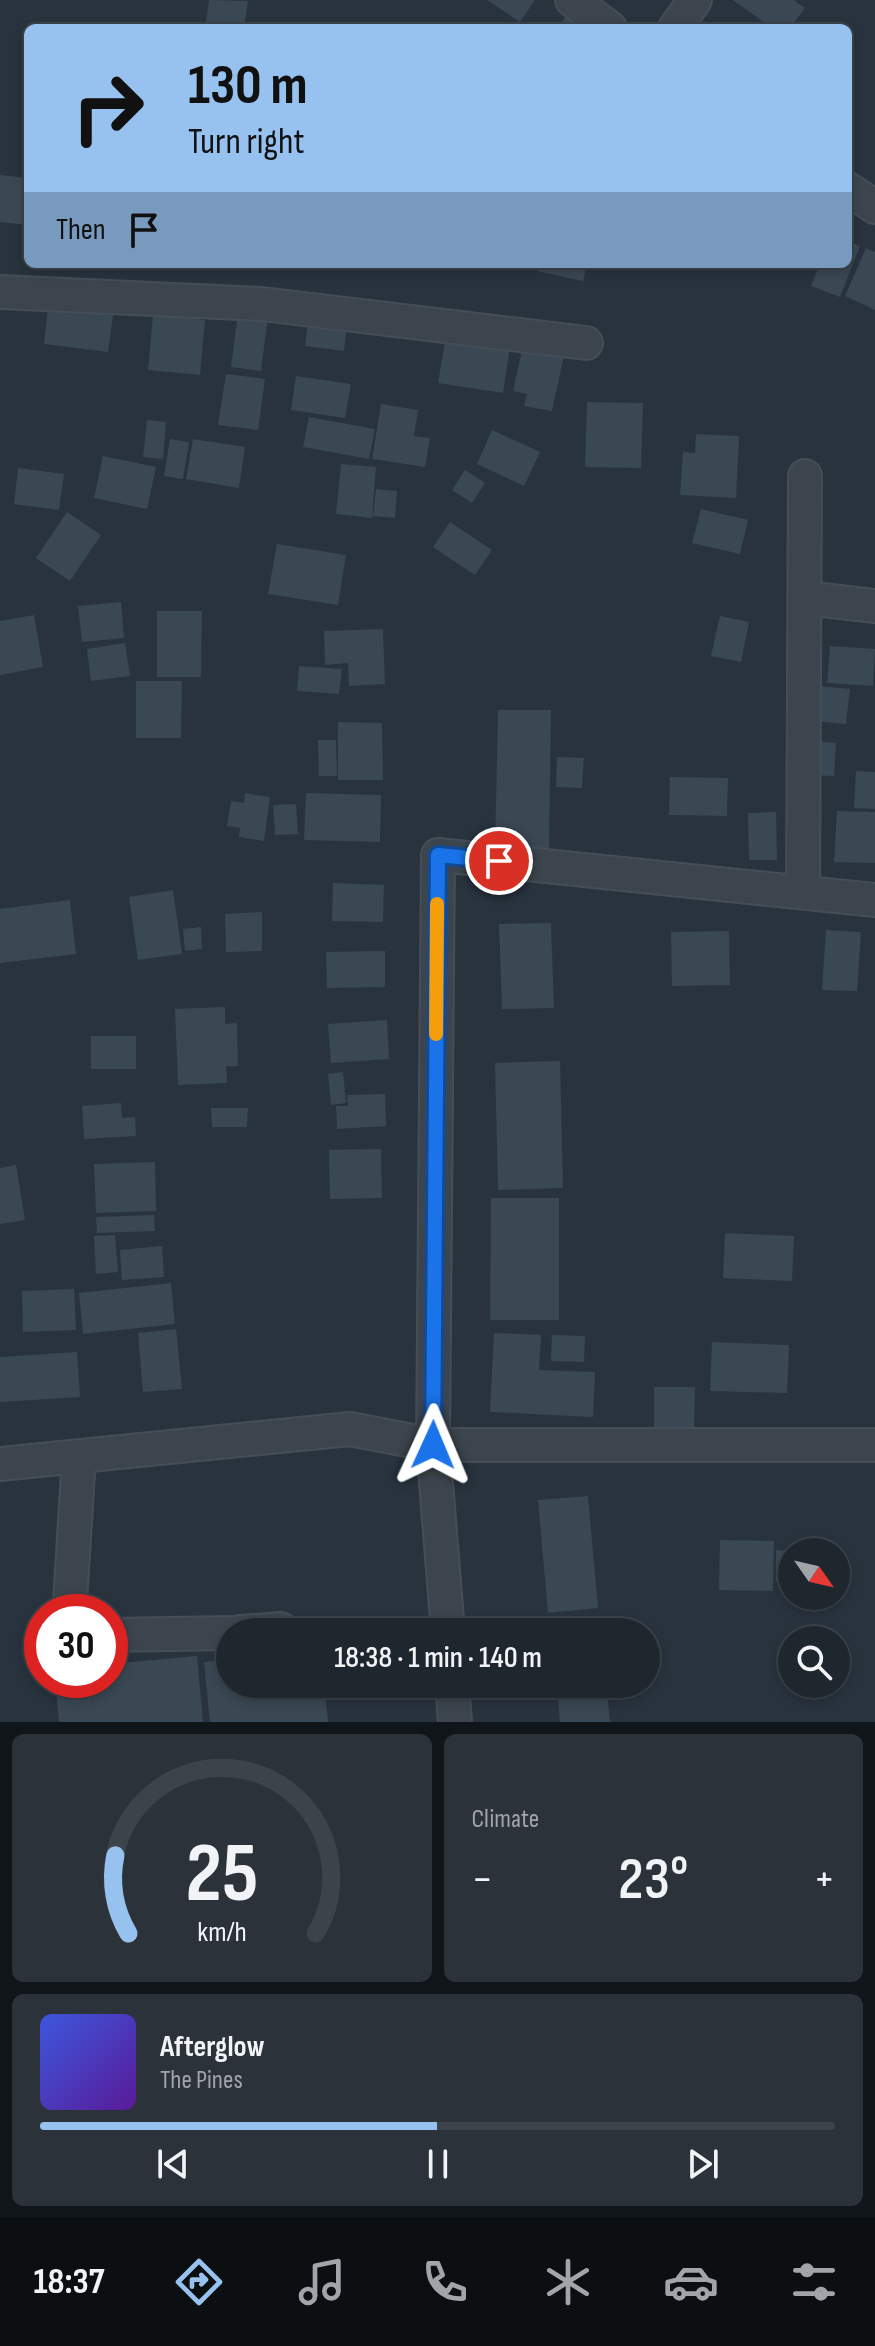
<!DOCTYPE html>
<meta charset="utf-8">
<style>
:root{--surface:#1e262e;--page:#2b323a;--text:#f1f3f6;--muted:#a1a5aa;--line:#3c434a;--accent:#97c1ee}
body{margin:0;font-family:"Sofia Sans Condensed",sans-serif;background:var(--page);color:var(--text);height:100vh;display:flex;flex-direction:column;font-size:30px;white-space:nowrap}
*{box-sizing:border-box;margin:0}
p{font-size:26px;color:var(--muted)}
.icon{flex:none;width:44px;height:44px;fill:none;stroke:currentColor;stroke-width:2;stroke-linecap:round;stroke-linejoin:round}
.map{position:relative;height:1722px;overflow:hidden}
.details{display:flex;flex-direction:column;gap:12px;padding:12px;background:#101519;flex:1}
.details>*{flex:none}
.top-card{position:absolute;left:24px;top:24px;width:828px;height:244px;border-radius:12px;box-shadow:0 4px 12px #0003,0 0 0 2px var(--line);background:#97c1ee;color:#111;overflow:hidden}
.needle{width:52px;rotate:124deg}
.controls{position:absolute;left:778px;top:1538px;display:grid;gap:16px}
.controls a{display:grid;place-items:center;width:72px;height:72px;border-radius:50%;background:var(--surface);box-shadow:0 4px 12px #0003,0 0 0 2px var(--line);font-size:40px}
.speed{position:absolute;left:24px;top:1594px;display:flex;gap:16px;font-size:40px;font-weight:700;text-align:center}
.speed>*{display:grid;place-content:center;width:104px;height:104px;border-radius:50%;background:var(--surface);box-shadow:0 4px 12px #0003,0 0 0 2px var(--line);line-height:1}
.speed .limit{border:12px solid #d22;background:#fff;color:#111}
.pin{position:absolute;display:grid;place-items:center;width:68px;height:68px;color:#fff;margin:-34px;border:4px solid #fff;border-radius:50%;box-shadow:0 2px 8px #0007}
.me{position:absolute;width:88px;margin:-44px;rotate:1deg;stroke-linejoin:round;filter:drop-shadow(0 0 6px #0008)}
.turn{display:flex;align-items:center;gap:28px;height:168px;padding:0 32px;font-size:36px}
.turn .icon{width:104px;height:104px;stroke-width:2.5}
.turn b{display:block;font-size:56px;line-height:68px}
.then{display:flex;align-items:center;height:76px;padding:0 32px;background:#0003;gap:16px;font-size:30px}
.big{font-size:60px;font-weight:600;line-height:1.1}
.details .widget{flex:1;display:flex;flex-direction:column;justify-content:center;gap:12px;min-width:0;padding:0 28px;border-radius:12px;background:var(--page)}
.details .dial{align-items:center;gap:0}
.dial svg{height:208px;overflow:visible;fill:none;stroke:var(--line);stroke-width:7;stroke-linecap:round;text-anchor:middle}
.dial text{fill:var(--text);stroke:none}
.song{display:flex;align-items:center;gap:24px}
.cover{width:96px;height:96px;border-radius:12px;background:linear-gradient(135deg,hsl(230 70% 55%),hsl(270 70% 35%))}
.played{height:8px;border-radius:4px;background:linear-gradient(90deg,var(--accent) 50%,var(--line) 50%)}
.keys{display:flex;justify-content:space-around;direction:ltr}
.heat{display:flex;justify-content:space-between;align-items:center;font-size:44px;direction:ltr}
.details .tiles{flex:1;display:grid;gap:12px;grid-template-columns:1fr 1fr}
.widget:last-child{grid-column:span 2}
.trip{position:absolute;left:216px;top:1618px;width:444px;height:80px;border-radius:40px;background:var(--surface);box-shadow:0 4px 12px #0003,0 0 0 2px var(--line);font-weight:600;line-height:80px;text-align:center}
.menu{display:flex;height:128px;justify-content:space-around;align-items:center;background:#0c0f12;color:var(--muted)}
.menu .icon{width:56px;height:56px}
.menu .active{color:var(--accent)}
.menu b{font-size:36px;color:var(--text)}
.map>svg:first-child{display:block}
.building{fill:#3a4854}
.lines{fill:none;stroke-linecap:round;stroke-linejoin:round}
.minor-casing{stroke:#454e57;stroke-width:36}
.minor{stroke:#3c454e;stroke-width:32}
.route-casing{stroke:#114b97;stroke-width:20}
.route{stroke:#1a73e8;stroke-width:14}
.slow{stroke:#f59e0b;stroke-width:14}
</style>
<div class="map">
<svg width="875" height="1722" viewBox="0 0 875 1722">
<rect width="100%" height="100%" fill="#28333e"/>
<path class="building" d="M209,0L248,1L244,28H205Z
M487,0H535L520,22Z
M733,0H794L805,8L790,28H772Z
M569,12L593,28H558Z
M0,175L28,178L27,225L0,222Z
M848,241L860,246L840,297L811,286L820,264H848Z
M866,248L875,252V310L845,296Z
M539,264H587L583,281L537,271Z
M49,300L114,308L108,352L44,344Z
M238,313L268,317L261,371L231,367Z
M309,314L348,318L344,351L305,346Z
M153,315L205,320L200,375L148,370Z
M447,330L511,340L503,393L438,383Z
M525,337L566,346L552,411L524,406L527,394L513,391Z
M226,374L265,379L258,430L218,425Z
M296,376L351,384L345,418L291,410Z
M587,402L643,403L641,468L585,467Z
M381,404L418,410L414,436L430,438L425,467L372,459Z
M309,417L375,429L369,459L303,447Z
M147,420L166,422L163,459L143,457Z
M492,430L540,452L524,486L477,464Z
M696,434L739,436L736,498L680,495L683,452L695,453Z
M170,439L189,442L183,479L164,476Z
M193,439L245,447L239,488L186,479Z
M103,456L156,467L147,509L94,498Z
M341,464L376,467L372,518L336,514Z
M18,468L64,474L59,510L14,504Z
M465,470L485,483L472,503L452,490Z
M376,489L397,491L395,518L373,516Z
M701,509L748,520L740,554L692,543Z
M67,512L101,535L70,581L36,558Z
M450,522L492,550L475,575L433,547Z
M277,544L346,555L338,605L268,594Z
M121,602L124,638L82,642L78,606Z
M157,611H202L201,677H157Z
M34,615L43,667L0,675V621Z
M720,616L749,622L741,662L711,656Z
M383,629L385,684L349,686L348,663L325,665L324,631Z
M125,643L130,676L91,681L87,649Z
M830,646L875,649L873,686L827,683Z
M299,666L342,669L339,694L297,691Z
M136,681H182L181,738H136Z
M818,686L850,689L846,724L814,721Z
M498,710H551L549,848H495Z
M338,722L382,723L383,780H338Z
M318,740H336L337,776H319Z
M813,741L836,743L834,776L810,775Z
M557,757L584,758L582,788L556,787Z
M856,771L875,772V809L854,808Z
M670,777L728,778L727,816L669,815Z
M245,793L270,797L264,841L239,837L240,828L227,826L231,801L244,803Z
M306,793L381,795L380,842L304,840Z
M296,804L298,834L275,835L273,805Z
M837,811L875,812V863L834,862Z
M776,812L777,860H749L748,813Z
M333,883L384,885L383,922L332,921Z
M173,890L182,954L138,960L129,897Z
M70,900L76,954L0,963V909Z
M262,912V951L226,952L225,914Z
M551,923L554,1008L502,1009L499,924Z
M201,927L202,949L185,951L183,929Z
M826,930L861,932L857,991L822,990Z
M729,931L730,985L672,986L671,932Z
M385,951V987L327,988L326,952Z
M225,1007V1024L237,1023L238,1066H226L227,1083L178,1085L175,1009Z
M387,1020L389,1059L331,1063L328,1024Z
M91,1036H136V1069H91Z
M560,1061L563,1188L498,1190L495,1063Z
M343,1072L346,1103L331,1105L328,1074Z
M385,1094L386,1126L337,1129L336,1106H348L347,1095Z
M121,1103L122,1118L135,1117L136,1136L84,1139L82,1106Z
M211,1108H248L247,1127H212Z
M381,1149L382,1198L330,1199L329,1150Z
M155,1162L156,1211L96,1213L94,1164Z
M16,1165L25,1220L0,1224V1168Z
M491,1198H559V1320H490Z
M154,1215L155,1231L97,1233L96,1217Z
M725,1233L794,1236L792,1281L723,1278Z
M115,1235L118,1272L96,1274L94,1236Z
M162,1246L164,1277L122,1280L120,1250Z
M171,1283L175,1324L83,1334L79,1293Z
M74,1289L76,1330L23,1332L22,1291Z
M176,1329L182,1389L143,1392L138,1333Z
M494,1333L541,1335L539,1370L595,1372L593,1417L490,1412Z
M552,1335L585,1336L584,1362L551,1361Z
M712,1342L789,1345L787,1393L710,1391Z
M77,1352L80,1397L0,1402V1357Z
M654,1387H695L694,1430H654Z
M588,1496L598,1608L548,1613L538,1500Z
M720,1540L774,1541L773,1591L719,1590Z
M776,1550L789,1551V1581H776Z
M197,1656L203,1722H59L55,1680H110V1664Z
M230,1659V1684H324L328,1722H210L204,1662Z
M557,1684H606L610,1722H560Z"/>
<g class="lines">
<defs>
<path id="minor" d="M572,0L610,28
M675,28L695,0
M848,189L875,207
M0,292L262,304L586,343
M806,598L875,606
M803,892L805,476
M875,900L438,855L433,1445H875
M0,1464L350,1429L433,1445L448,1632
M74,1612L70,1602L79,1456
M240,1632L281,1629
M110,1635L230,1633
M452,1684L455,1722"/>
</defs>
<use href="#minor" class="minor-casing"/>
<use href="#minor" class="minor"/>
</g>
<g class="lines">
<defs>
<path id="route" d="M433,1445L438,855L499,861"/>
</defs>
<use href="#route" class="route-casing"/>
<use href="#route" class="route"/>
<path class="slow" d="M436,1034L437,904"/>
</g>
</svg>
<div class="controls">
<a><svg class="needle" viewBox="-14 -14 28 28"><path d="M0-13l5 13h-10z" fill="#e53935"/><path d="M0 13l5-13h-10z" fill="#a1a5aa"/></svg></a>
<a><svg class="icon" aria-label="search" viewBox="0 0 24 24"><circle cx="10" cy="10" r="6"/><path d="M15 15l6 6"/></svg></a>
</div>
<div class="speed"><div class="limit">30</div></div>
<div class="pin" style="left:499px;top:861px;background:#d93025"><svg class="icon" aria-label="arrive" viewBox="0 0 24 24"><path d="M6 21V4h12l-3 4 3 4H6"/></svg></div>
<svg class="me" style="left:433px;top:1445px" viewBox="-20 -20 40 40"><path d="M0-17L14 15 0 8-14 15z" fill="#1a73e8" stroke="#fff" stroke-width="4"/></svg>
<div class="trip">18:38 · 1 min · 140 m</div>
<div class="top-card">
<div class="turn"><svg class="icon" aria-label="right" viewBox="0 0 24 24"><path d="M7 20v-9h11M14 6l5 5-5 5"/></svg><div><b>130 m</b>Turn right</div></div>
<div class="then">Then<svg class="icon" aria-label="arrive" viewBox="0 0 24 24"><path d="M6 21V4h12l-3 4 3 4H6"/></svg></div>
</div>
</div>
<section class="details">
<div class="tiles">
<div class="widget dial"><svg viewBox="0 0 100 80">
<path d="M14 69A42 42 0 1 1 86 69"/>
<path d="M14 69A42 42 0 0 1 9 39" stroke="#97c1ee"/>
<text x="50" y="56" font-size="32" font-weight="700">25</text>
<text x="50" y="72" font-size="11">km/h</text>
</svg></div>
<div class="widget"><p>Climate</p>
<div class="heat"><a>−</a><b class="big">23°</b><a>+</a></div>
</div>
<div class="widget">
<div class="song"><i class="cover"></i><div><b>Afterglow</b><p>The Pines</p></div></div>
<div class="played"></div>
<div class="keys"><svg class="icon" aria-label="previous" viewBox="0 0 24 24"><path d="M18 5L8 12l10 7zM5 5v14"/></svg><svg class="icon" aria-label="pause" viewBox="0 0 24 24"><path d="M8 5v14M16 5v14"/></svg><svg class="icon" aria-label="next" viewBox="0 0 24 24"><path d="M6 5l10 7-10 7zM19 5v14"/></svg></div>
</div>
</div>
</section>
<nav class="menu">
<b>18:37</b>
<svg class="icon active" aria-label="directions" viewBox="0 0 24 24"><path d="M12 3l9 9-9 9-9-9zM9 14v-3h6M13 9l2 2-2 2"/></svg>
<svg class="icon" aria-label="music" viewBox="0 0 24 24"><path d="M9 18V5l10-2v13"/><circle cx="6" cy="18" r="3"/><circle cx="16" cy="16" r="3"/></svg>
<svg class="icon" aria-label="phone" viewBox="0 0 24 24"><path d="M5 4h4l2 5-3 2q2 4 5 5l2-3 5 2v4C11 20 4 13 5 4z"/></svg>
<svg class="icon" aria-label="climate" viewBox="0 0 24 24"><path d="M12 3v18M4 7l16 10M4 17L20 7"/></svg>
<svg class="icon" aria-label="car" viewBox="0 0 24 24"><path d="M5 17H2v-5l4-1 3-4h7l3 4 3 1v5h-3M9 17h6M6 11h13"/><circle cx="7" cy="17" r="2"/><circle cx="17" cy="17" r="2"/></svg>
<svg class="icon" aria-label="filters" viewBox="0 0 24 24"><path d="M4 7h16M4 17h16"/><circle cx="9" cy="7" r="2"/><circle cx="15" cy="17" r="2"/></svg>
</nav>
